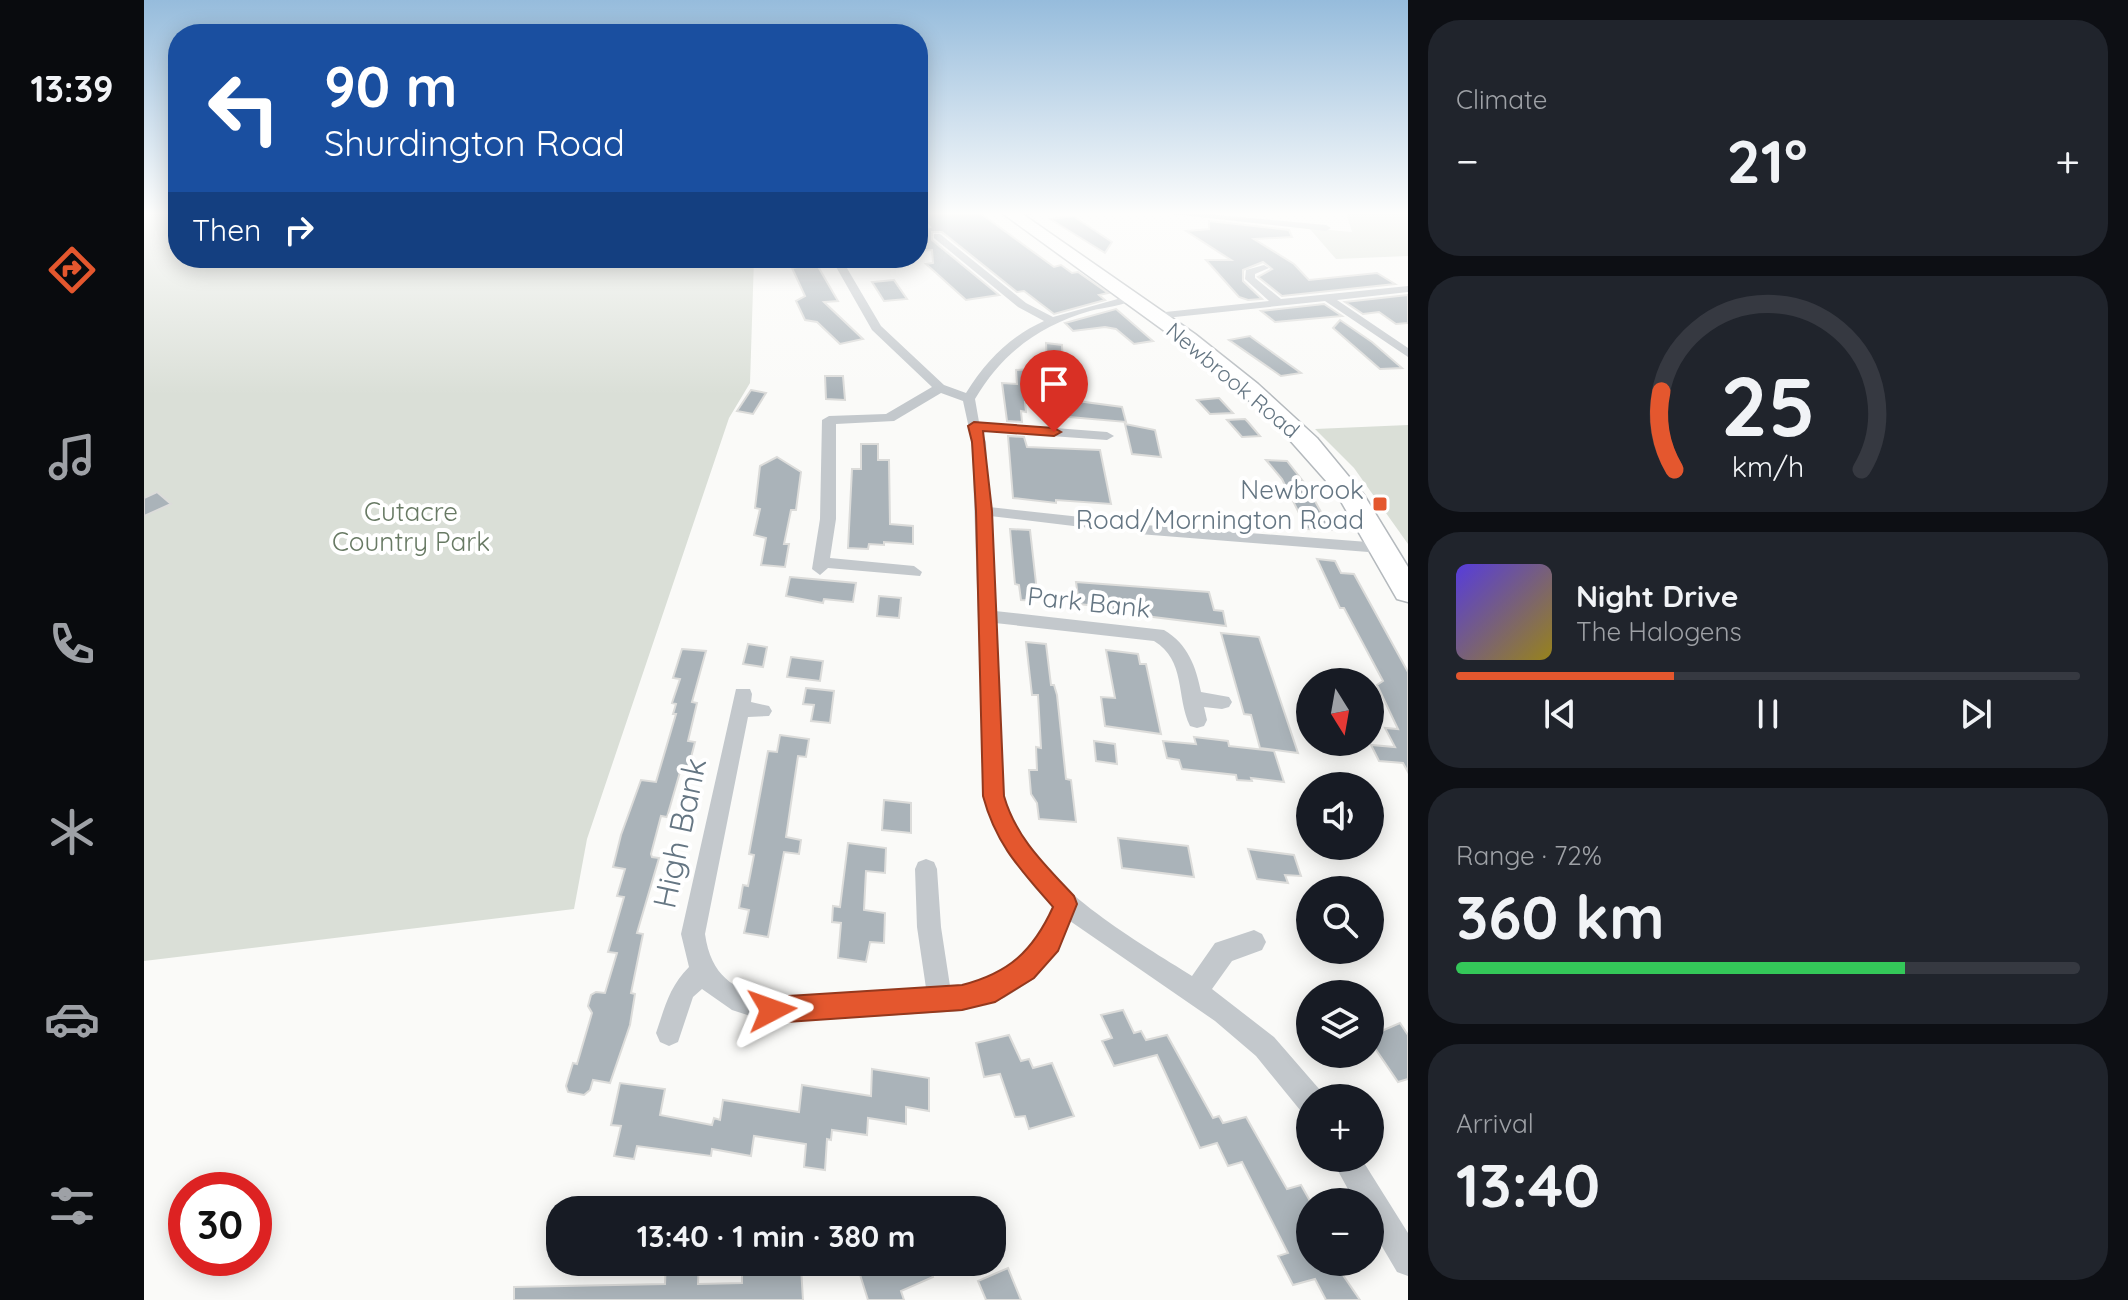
<!DOCTYPE html>
<meta charset="utf-8">
<style>
:root{--surface:#171b24;--page:#20242c;--text:#f1f3f6;--muted:#9ea1a6;--line:#363941;--accent:#e4572e}
body{margin:0;font-family:Quicksand,sans-serif;background:var(--page);color:var(--text);height:100vh;display:flex;flex-direction:column;font-size:30px;white-space:nowrap}
*{box-sizing:border-box;margin:0}
p{font-size:26px;color:var(--muted)}
.icon{flex:none;width:44px;height:44px;fill:none;stroke:currentColor;stroke-width:2;stroke-linecap:round;stroke-linejoin:round}
.map{position:relative;flex:1;overflow:hidden}
.sheet{display:flex;flex-direction:column;gap:20px;padding:20px;background:#0d0f14;width:720px}
.sheet>*{flex:none}
.guide{position:absolute;left:24px;top:24px;width:760px;height:244px;border-radius:32px;box-shadow:0 4px 20px #0003;background:#1a4fa0;color:#fff;overflow:hidden}
.needle{width:52px;rotate:169deg}
.controls{position:absolute;left:1152px;top:668px;display:grid;gap:16px}
.controls a{display:grid;place-items:center;width:88px;height:88px;border-radius:50%;background:var(--surface);box-shadow:0 4px 20px #0003;font-size:40px}
.speed{position:absolute;left:24px;top:1172px;display:flex;gap:16px;font-size:40px;font-weight:700;text-align:center}
.speed>*{display:grid;place-content:center;width:104px;height:104px;border-radius:50%;background:var(--surface);box-shadow:0 4px 20px #0003;line-height:1}
.speed .limit{border:12px solid #d22;background:#fff;color:#111}
.pin{position:absolute;display:grid;place-items:center;width:68px;height:68px;color:#fff;margin:-82px -34px;border-radius:50% 50% 50% 0;rotate:-45deg;box-shadow:0 0 8px #0007}
.pin .icon{rotate:45deg}
.me{position:absolute;width:88px;margin:-44px;rotate:86deg;stroke-linejoin:round;filter:drop-shadow(0 0 6px #0008)}
.turn{display:flex;align-items:center;gap:28px;height:168px;padding:0 24px;font-size:36px}
.turn .icon{width:104px;height:104px;stroke-width:2.5}
.turn b{display:block;font-size:56px;line-height:68px}
.then{display:flex;align-items:center;height:76px;padding:0 24px;background:#0003;gap:16px;font-size:30px}
.big{font-size:60px;font-weight:700;line-height:1.1}
.sheet .tile{flex:1;display:flex;flex-direction:column;justify-content:center;gap:12px;min-width:0;padding:0 28px;border-radius:32px;background:var(--page)}
.sheet .dial{align-items:center;gap:0}
.dial svg{height:208px;overflow:visible;fill:none;stroke:var(--line);stroke-width:7;stroke-linecap:round;text-anchor:middle}
.dial text{fill:var(--text);stroke:none}
.song{display:flex;align-items:center;gap:24px}
.cover{width:96px;height:96px;border-radius:12px;background:linear-gradient(135deg,hsl(250 70% 55%),hsl(50 70% 35%))}
.played{height:8px;border-radius:4px;background:linear-gradient(90deg,var(--accent) 35%,var(--line) 35%)}
.keys{display:flex;justify-content:space-around;direction:ltr}
.heat{display:flex;justify-content:space-between;align-items:center;font-size:44px;direction:ltr}
.charge{height:12px;border-radius:6px;background:linear-gradient(90deg,#34c759 72%,var(--line) 0)}
.trip{position:absolute;left:402px;top:1196px;width:460px;height:80px;border-radius:32px;background:var(--surface);box-shadow:0 4px 20px #0003;font-weight:700;line-height:80px;text-align:center}
main{display:flex;flex:1;min-height:0}
.tabs{display:flex;flex-direction:column;width:144px;justify-content:space-around;align-items:center;background:#090b0e;color:var(--muted)}
.tabs .icon{width:56px;height:56px}
.tabs .on{color:var(--accent)}
.tabs b{font-size:36px;color:var(--text)}
.map>svg:first-child{display:block}
.green{fill:#dadfd7}
.building{fill:#aab3b9;stroke:#dcdcda;stroke-width:2}
.lines{fill:none;stroke-linecap:round;stroke-linejoin:round}
.trunk-casing{stroke:#b4b9bd;stroke-width:3}
.minor{fill:#c3c8cc;fill-rule:evenodd}
.trunk{fill:#fff;fill-rule:evenodd}
.route{fill:#e4572e;stroke:#94391e;stroke-width:2}
.poi-dot{fill:#e4572e;stroke:#fff;stroke-width:3}
.labels{text-anchor:middle;dominant-baseline:central;stroke-width:8;stroke-linejoin:round;paint-order:stroke}
.far-street-label{font-size:22px;fill:#657683;stroke:#fff}
.poi-label{font-size:26px;fill:#657683;stroke:#fff;text-anchor:end}
.park-label{font-size:26px;fill:#687a64;stroke:#fff}
.street-label{font-size:26px;fill:#657683;stroke:#fff}
.near-street-label{font-size:32px;fill:#657683;stroke:#fff}
</style>
<main>
<nav class="tabs">
<b>13:39</b>
<svg class="icon on" aria-label="directions" viewBox="0 0 24 24"><path d="M12 3l9 9-9 9-9-9zM9 14v-3h6M13 9l2 2-2 2"/></svg>
<svg class="icon" aria-label="music" viewBox="0 0 24 24"><path d="M9 18V5l10-2v13"/><circle cx="6" cy="18" r="3"/><circle cx="16" cy="16" r="3"/></svg>
<svg class="icon" aria-label="phone" viewBox="0 0 24 24"><path d="M5 4h4l2 5-3 2q2 4 5 5l2-3 5 2v4C11 20 4 13 5 4z"/></svg>
<svg class="icon" aria-label="climate" viewBox="0 0 24 24"><path d="M12 3v18M4 7l16 10M4 17L20 7"/></svg>
<svg class="icon" aria-label="car" viewBox="0 0 24 24"><path d="M5 17H2v-5l4-1 3-4h7l3 4 3 1v5h-3M9 17h6M6 11h13"/><circle cx="7" cy="17" r="2"/><circle cx="17" cy="17" r="2"/></svg>
<svg class="icon" aria-label="filters" viewBox="0 0 24 24"><path d="M4 7h16M4 17h16"/><circle cx="9" cy="7" r="2"/><circle cx="15" cy="17" r="2"/></svg>
</nav>
<div class="map">
<svg width="1264" height="1300" viewBox="0 0 1264 1300">
<rect width="100%" height="100%" fill="#fafaf8"/>
<path class="green" d="M0,213H34V258H610L606,383L585,418L443,839L430,909L0,961Z
M1202,213H1264V256L1192,259L1165,228L1208,232Z
M1264,425V544L1210,468L1171,429Z"/>
<path class="building" d="M774,213H836L910,267L917,265L928,273L934,272L964,293L955,295L961,300L910,314L880,291L873,292L798,232H788V240L855,295L822,300L782,264L789,263L788,250L774,251V229L786,227Z
M929,216L968,242L961,253L906,219Z
M1065,221L1145,230L1148,237L1110,239L1150,264L1165,280L1233,273L1251,284L1138,296L1114,277L1128,269L1119,262L1099,270V281L1118,299L1104,300L1095,297L1062,260H1087L1042,231L1065,229Z
M672,263L694,301L680,302L719,339L696,344L673,322L661,320L652,301L661,296L648,268Z
M750,280L763,299L740,301L728,282Z
M1264,295V323L1252,324L1235,312L1219,314L1201,302Z
M1180,304L1198,316L1131,322L1117,311Z
M972,309L1009,341L990,344L972,329L961,327L929,331L921,323Z
M1196,320L1228,342L1258,368L1236,369L1189,328Z
M1106,336L1107,337L1157,373L1137,376L1085,340Z
M902,343L918,345L919,366L903,364Z
M887,369L906,370L911,398L978,407L982,422L925,417L911,414L910,404L881,402L882,412L877,411L878,422L863,421L858,383L873,384L872,370Z
M681,376H699L701,400L682,399Z
M607,390L622,393L609,414L593,411Z
M1075,398L1089,413L1066,414L1053,400Z
M1101,419L1104,422L1116,436L1098,437L1083,420Z
M981,424L1011,430L1017,457L988,454Z
M864,436L880,437L883,447L956,450L967,504L912,500V503L869,498Z
M717,444H734V460H745L746,524L769,526V544L740,542V545L725,544L724,549L704,548L708,469H717Z
M633,457L657,472L652,510H647L640,544H645L641,567L617,565L622,538L610,535L616,509L611,508L616,466Z
M1122,460L1143,461L1162,485L1187,530L1163,529L1138,479Z
M13,492L27,504L0,516V498Z
M866,529L886,530L894,601L877,600L875,585L871,584Z
M1173,559L1191,561L1197,573L1210,574L1264,672V772L1259,763L1235,761L1227,745L1251,747L1241,728L1254,729L1233,685L1239,681L1200,608H1196Z
M646,577L712,583L709,602L680,599L679,603L642,596Z
M932,582L1065,592L1070,610L1079,611L1082,626L953,610L952,606L935,604Z
M735,596L757,598L755,618L733,616Z
M1077,633L1115,637L1154,753L1116,748L1107,715L1100,714Z
M882,642L902,644L907,685H910L913,695L922,779L927,780L932,822L895,819L893,803L887,794L885,770H893L892,747L897,748L894,695H888Z
M604,644L623,647L619,667L599,664Z
M538,649L562,651L548,702L553,703L544,741L551,742L543,773L536,772L523,817L517,816L507,854L508,857L515,858L493,933L499,934L487,993L491,994L486,1025L466,1083L449,1080L446,1090L440,1095L424,1092L422,1086L429,1063L433,1064L448,1013L444,1006L447,995L452,992L461,993L473,953L464,952L480,897L473,896L481,869L469,867L477,835L497,780L512,782L532,714H529L532,704L528,703L536,679L529,678Z
M962,650L994,654L996,664H1002L1017,734L961,726L957,697L971,698Z
M647,657L679,661L676,681L643,677Z
M662,688L690,691L686,723L667,721L670,705L659,704Z
M636,735L665,739L662,757L654,756L642,837L657,840L655,854L640,852L624,937L600,933L605,910L595,908L599,885L604,886L610,855L605,854L624,751L633,752Z
M1050,737L1084,741L1085,746L1130,751L1140,782L1107,778L1108,781L1093,780L1092,775L1038,769L1035,760L1023,758L1019,741L1052,744Z
M950,741L971,744L973,764L952,761Z
M740,800L767,803V833L738,830Z
M974,838L1044,846L1050,877L978,868Z
M704,843L742,848L741,873L722,871L720,910L741,913L740,943L726,942L722,962L694,958L697,923L688,922L689,906L696,907Z
M1104,849L1150,855L1157,876L1141,875L1144,883L1113,879Z
M979,1010L990,1033L997,1031L1002,1040L1023,1035L1069,1118L1075,1116L1079,1123L1102,1117L1143,1189L1157,1185L1166,1201V1262H1190L1216,1300H1182L1171,1279L1149,1285L1134,1256L1144,1253L1098,1162L1084,1166L1073,1143L1056,1148L1013,1055L970,1066L958,1041L968,1038L957,1015Z
M1256,1023L1264,1035V1079L1254,1082L1226,1041V1036Z
M865,1035L877,1061L885,1059L889,1068L908,1063L930,1116L885,1129L881,1116L871,1117L856,1074L840,1077L832,1043Z
M728,1069L785,1078V1111L762,1107V1124L724,1118L723,1135L688,1130L687,1140L683,1139L681,1170L660,1167L662,1144L610,1136L607,1156L568,1149L567,1156L493,1146L490,1159L470,1156L477,1126L467,1125L476,1083L521,1089L516,1115L568,1125L570,1118L576,1120L579,1100L655,1112L658,1085L727,1096Z
M522,1262H555L554,1284L598,1283V1269L613,1268V1262H645V1267H657L659,1300H370V1287L521,1284Z
M712,1262H783L789,1277L757,1291L760,1300H724Z
M864,1268L877,1300H842L834,1281Z"/>
<g class="lines">
<defs>
<path id="trunk" d="M858,213H877L1051,334L1114,384L1173,438L1220,495L1264,567V602L1253,599L1191,491L1128,420L1037,343Z"/>
</defs>
<use href="#trunk" class="trunk-casing"/>
<path class="minor" d="M892,213L869,219L864,216L869,213Z
M1019,213H1054L1182,225L1187,228L1182,231Z
M790,234H796L882,303L909,317L988,295L993,298C981,306 961,307 946,311C895,326 858,353 831,399L835,422L963,432L970,436L963,440L838,431L842,442L845,507L946,518L954,523L946,528L846,516L851,611L1020,630C1044,644 1052,667 1057,692L1085,697L1088,702L1085,707L1078,709L1060,707L1063,720L1060,726L1053,728L1046,726C1032,697 1042,660 1010,641L851,623C853,662 855,700 857,739C858,757 858,776 860,794C873,873 986,937 1048,976L1071,943L1110,930L1118,934L1122,942L1118,950L1088,961L1068,989L1130,1037L1176,1090L1179,1098H1166V1114L1156,1110L1112,1056L1071,1021L926,921L913,951L890,979L860,998L818,1011L628,1023L588,1010L558,989L549,997L534,1042L525,1046L516,1042L512,1033C521,1007 525,987 545,967L537,934L592,689H606L608,694L607,702L625,706L628,711L625,716L604,717L561,934C571,1006 634,997 689,994C720,992 751,990 782,988L773,927L771,869L774,862L782,859L790,862L793,869L797,927L806,986C859,983 889,952 909,907C872,870 858,844 840,796L828,442L819,401L797,393L750,421L692,424V519L686,558L770,566L778,572L776,576L684,568L676,575L668,569L676,519L678,420L685,416L742,414L788,387L728,330L687,258H697L737,326L800,385L822,393C842,361 865,337 900,321L874,307L790,238Z
M1120,265L1125,268L1111,274V278L1137,299L1264,286V292L1193,300L1264,348V357L1181,301L1012,319L1006,316L1012,313L1125,301L1101,279L1102,270Z
M1001,525L1237,543L1245,548L1237,553L995,534L993,530L995,526Z
M1187,1158H1217L1264,1233V1276L1253,1272L1226,1226V1202H1211Z"/>
<use href="#trunk" class="trunk"/>
</g>
<linearGradient id="sky" x2="0" y2="1"><stop stop-color="#96bcdc"/><stop offset="0.54" stop-color="#fdfdfc"/><stop offset="1" stop-color="#fdfdfc" stop-opacity="0"/></linearGradient>
<rect width="1264" height="395" fill="url(#sky)"/>
<path class="route" d="M830,422L910,428L917,432L910,436L839,431L848,511L860,796C872,838 901,865 930,896L933,904L914,951L890,978L851,1002L818,1010L628,1023L619,1019L615,1010L619,1001L628,997L818,985C865,973 889,951 909,907C877,870 852,845 839,796L832,511L828,442L824,426Z"/>
<rect class="poi-dot" x="1228" y="496" width="16" height="16" rx="4"/>
<g class="labels">
<g class="far-street-label">
<text transform="translate(1089 380) rotate(40)">Newbrook Road</text>
</g>
<g class="poi-label">
<text x="1220" y="489">Newbrook<tspan x="1220" dy="30">Road/Mornington Road</tspan></text>
</g>
<g class="park-label">
<text x="267" y="511">Cutacre<tspan x="267" dy="30">Country Park</tspan></text>
</g>
<g class="street-label">
<text transform="translate(945 602) rotate(6)">Park Bank</text>
</g>
<g class="near-street-label">
<text transform="translate(535 833) rotate(-78)">High Bank</text>
</g>
</g>
</svg>
<div class="controls">
<a><svg class="needle" viewBox="-14 -14 28 28"><path d="M0-13l5 13h-10z" fill="#e53935"/><path d="M0 13l5-13h-10z" fill="#9ea1a6"/></svg></a>
<a><svg class="icon" aria-label="sound" viewBox="0 0 24 24"><path d="M4 9h4l5-4v14l-5-4H4zM17 9q2 3 0 6"/></svg></a>
<a><svg class="icon" aria-label="search" viewBox="0 0 24 24"><circle cx="10" cy="10" r="6"/><path d="M15 15l6 6"/></svg></a>
<a><svg class="icon" aria-label="layers" viewBox="0 0 24 24"><path d="M12 4l9 5-9 5-9-5zM3 14l9 5 9-5"/></svg></a>
<a>+</a>
<a>−</a>
</div>
<div class="speed"><div class="limit">30</div></div>
<div class="pin" style="left:910px;top:432px;background:#d93025"><svg class="icon" aria-label="arrive" viewBox="0 0 24 24"><path d="M6 21V4h12l-3 4 3 4H6"/></svg></div>
<svg class="me" style="left:628px;top:1010px" viewBox="-20 -20 40 40"><path d="M0-17L14 15 0 8-14 15z" fill="#e4572e" stroke="#fff" stroke-width="4"/></svg>
<div class="trip">13:40 · 1 min · 380 m</div>
<div class="guide">
<div class="turn"><svg class="icon" aria-label="left" viewBox="0 0 24 24"><path d="M17 20v-9H6M10 6l-5 5 5 5"/></svg><div><b>90 m</b>Shurdington Road</div></div>
<div class="then">Then<svg class="icon" aria-label="right" viewBox="0 0 24 24"><path d="M7 20v-9h11M14 6l5 5-5 5"/></svg></div>
</div>
</div>
<section class="sheet">
<div class="tile"><p>Climate</p>
<div class="heat"><a>−</a><b class="big">21°</b><a>+</a></div>
</div>
<div class="tile dial"><svg viewBox="0 0 100 80">
<path d="M14 69A42 42 0 1 1 86 69"/>
<path d="M14 69A42 42 0 0 1 9 39" stroke="#e4572e"/>
<text x="50" y="56" font-size="32" font-weight="700">25</text>
<text x="50" y="72" font-size="11">km/h</text>
</svg></div>
<div class="tile">
<div class="song"><i class="cover"></i><div><b>Night Drive</b><p>The Halogens</p></div></div>
<div class="played"></div>
<div class="keys"><svg class="icon" aria-label="previous" viewBox="0 0 24 24"><path d="M18 5L8 12l10 7zM5 5v14"/></svg><svg class="icon" aria-label="pause" viewBox="0 0 24 24"><path d="M8 5v14M16 5v14"/></svg><svg class="icon" aria-label="next" viewBox="0 0 24 24"><path d="M6 5l10 7-10 7zM19 5v14"/></svg></div>
</div>
<div class="tile"><p>Range · 72%</p><b class="big">360 km</b><div class="charge"></div></div>
<div class="tile"><p>Arrival</p><b class="big">13:40</b></div>
</section>
</main>
